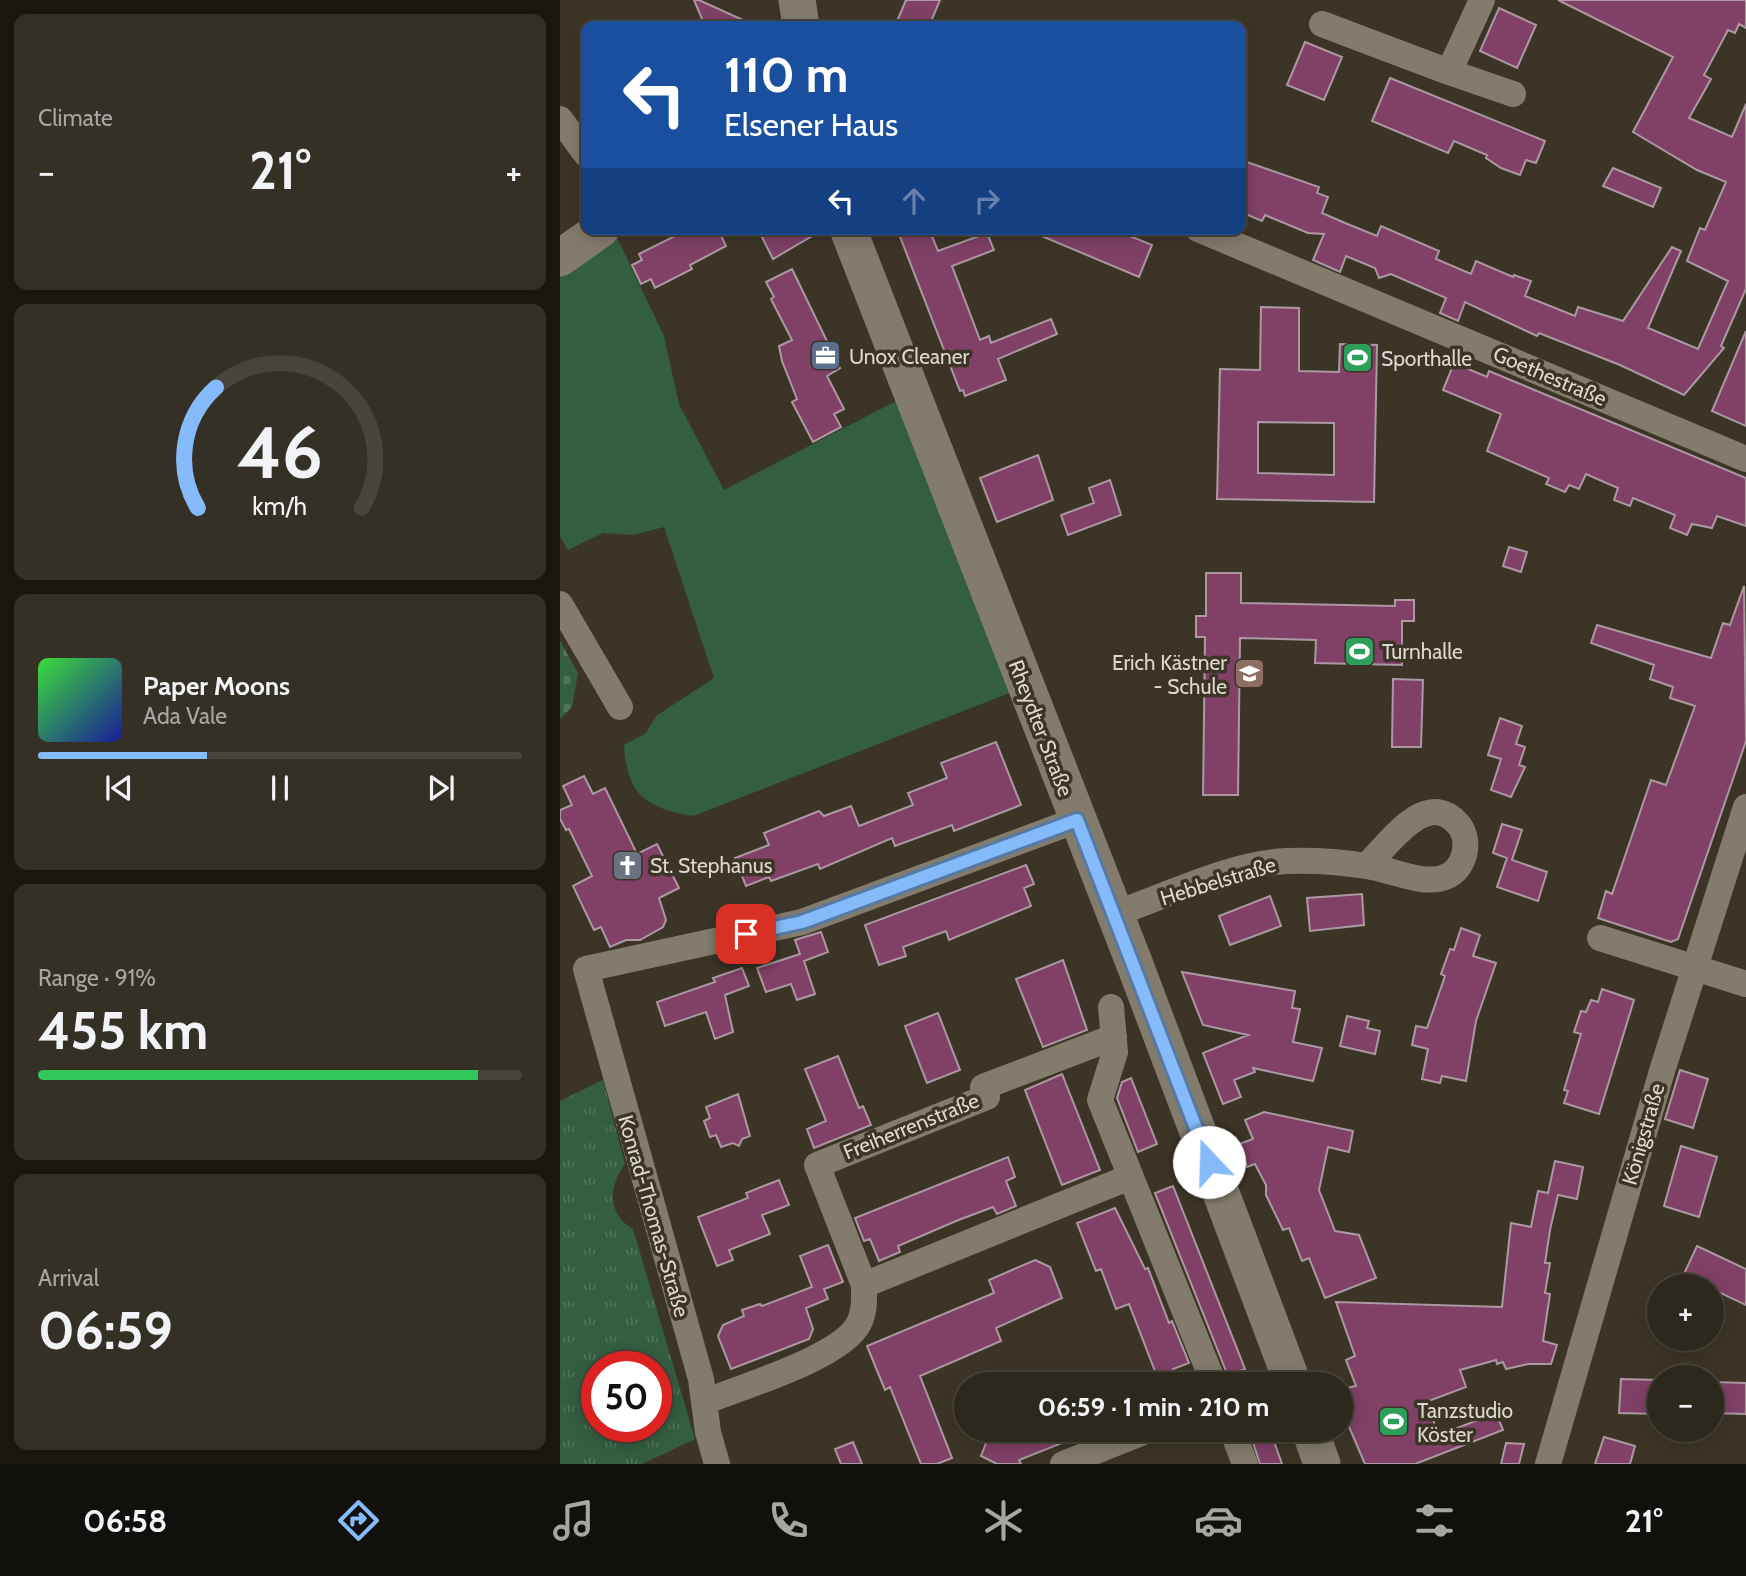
<!DOCTYPE html>
<meta charset="utf-8">
<style>
:root{--surface:#2d281d;--page:#353026;--text:#f1f3f6;--muted:#a7a6a4;--line:#48443b;--accent:#85bbfb}
body{margin:0;font-family:Cabin,sans-serif;background:var(--page);color:var(--text);height:100vh;display:flex;flex-direction:column;font-size:26px;white-space:nowrap}
*{box-sizing:border-box;margin:0}
p{font-size:23px;color:var(--muted)}
.icon{flex:none;width:38px;height:38px;fill:none;stroke:currentColor;stroke-width:2;stroke-linecap:round;stroke-linejoin:round}
.map{position:relative;flex:1;overflow:hidden}
.drawer{display:flex;flex-direction:column;gap:14px;padding:14px;background:#191610;width:560px}
.drawer>*{flex:none}
.banner{position:absolute;left:21px;top:21px;width:665px;height:214px;border-radius:14px;box-shadow:0 4px 18px #0003,0 0 0 2px var(--line);background:#1a4fa0;color:#fff;overflow:hidden}
.controls{position:absolute;left:1087px;top:1274px;display:grid;gap:14px}
.controls a{display:grid;place-items:center;width:77px;height:77px;border-radius:50%;background:var(--surface);box-shadow:0 4px 18px #0003,0 0 0 2px var(--line);font-size:35px}
.speed{position:absolute;left:21px;top:1351px;display:flex;gap:14px;font-size:35px;font-weight:700;text-align:center}
.speed>*{display:grid;place-content:center;width:91px;height:91px;border-radius:50%;background:var(--surface);box-shadow:0 4px 18px #0003,0 0 0 2px var(--line);line-height:1}
.speed .limit{border:10px solid #d22;background:#fff;color:#111}
.pin{position:absolute;display:grid;place-items:center;width:60px;height:60px;color:#fff;margin:-30px;border-radius:14px;box-shadow:0 4px 10px #0006}
.me{position:absolute;width:77px;margin:-38px;rotate:339deg;stroke-linejoin:round;filter:drop-shadow(0 0 5px #0008)}
.turn{display:flex;align-items:center;gap:24px;height:147px;padding:0 28px;font-size:32px}
.turn .icon{width:91px;height:91px;stroke-width:2.5}
.turn b{display:block;font-size:49px;line-height:60px}
.lanes{display:flex;align-items:center;height:66px;padding:0 28px;background:#0003;justify-content:center;gap:35px;direction:ltr}
.lanes .off{opacity:.35}
.big{font-size:52px;font-weight:800;line-height:1.1}
.drawer .card{flex:1;display:flex;flex-direction:column;justify-content:center;gap:10px;min-width:0;padding:0 24px;border-radius:14px;background:var(--page)}
.drawer .dial{align-items:center;gap:0}
.dial svg{height:182px;overflow:visible;fill:none;stroke:var(--line);stroke-width:7;stroke-linecap:round;text-anchor:middle}
.dial text{fill:var(--text);stroke:none}
.song{display:flex;align-items:center;gap:21px}
.cover{width:84px;height:84px;border-radius:10px;background:linear-gradient(135deg,hsl(120 70% 55%),hsl(240 70% 35%))}
.played{height:7px;border-radius:4px;background:linear-gradient(90deg,var(--accent) 35%,var(--line) 35%)}
.keys{display:flex;justify-content:space-around;direction:ltr}
.heat{display:flex;justify-content:space-between;align-items:center;font-size:38px;direction:ltr}
.charge{height:10px;border-radius:5px;background:linear-gradient(90deg,#34c759 91%,var(--line) 0)}
.trip{position:absolute;left:394px;top:1372px;width:399px;height:70px;border-radius:35px;background:var(--surface);box-shadow:0 4px 18px #0003,0 0 0 2px var(--line);font-weight:800;line-height:70px;text-align:center}
.tab-bar{display:flex;height:112px;justify-content:space-around;align-items:center;background:#12100c;color:var(--muted)}
.tab-bar .icon{width:49px;height:49px}
.tab-bar .on{color:var(--accent)}
.tab-bar b{font-size:32px;color:var(--text)}
main{display:flex;flex:1;min-height:0}
.map>svg:first-child{display:block}
.grass{fill:url(#grass-tufts);fill-rule:evenodd}
.cemetery{fill:url(#cemetery-stones)}
.park{fill:#335e41}
.building{fill:#814167;stroke:#ab98a2;stroke-width:2;fill-rule:evenodd}
.lines{fill:none;stroke-linecap:round;stroke-linejoin:round}
.street{stroke:#837c6c;stroke-width:26}
.secondary{stroke:#837c6c;stroke-width:37}
.route-casing{stroke:#567aa3;stroke-width:18}
.route{stroke:#85bbfb;stroke-width:12}
.labels{text-anchor:middle;dominant-baseline:central;stroke-width:7;stroke-linejoin:round;paint-order:stroke}
.poi-label{font-size:21px;fill:#ddd9d0;stroke:#3c3527;text-anchor:start}
.street-label{font-size:21px;fill:#ddd9d0;stroke:#3c3527}
</style>
<main>
<section class="drawer">
<div class="card"><p>Climate</p>
<div class="heat"><a>−</a><b class="big">21°</b><a>+</a></div>
</div>
<div class="card dial"><svg viewBox="0 0 100 80">
<path d="M14 69A42 42 0 1 1 86 69"/>
<path d="M14 69A42 42 0 0 1 22 16" stroke="#85bbfb"/>
<text x="50" y="56" font-size="32" font-weight="700">46</text>
<text x="50" y="72" font-size="11">km/h</text>
</svg></div>
<div class="card">
<div class="song"><i class="cover"></i><div><b>Paper Moons</b><p>Ada Vale</p></div></div>
<div class="played"></div>
<div class="keys"><svg class="icon" aria-label="previous" viewBox="0 0 24 24"><path d="M18 5L8 12l10 7zM5 5v14"/></svg><svg class="icon" aria-label="pause" viewBox="0 0 24 24"><path d="M8 5v14M16 5v14"/></svg><svg class="icon" aria-label="next" viewBox="0 0 24 24"><path d="M6 5l10 7-10 7zM19 5v14"/></svg></div>
</div>
<div class="card"><p>Range · 91%</p><b class="big">455 km</b><div class="charge"></div></div>
<div class="card"><p>Arrival</p><b class="big">06:59</b></div>
</section>
<div class="map">
<svg width="1186" height="1464" viewBox="0 0 1186 1464">
<defs>
<pattern id="grass-tufts" width="24" height="20" patternUnits="userSpaceOnUse" patternTransform="scale(1.75)"><rect width="24" height="20" fill="#335e41"/><path d="M3 7l-1-3M5 7V3M7 7l1-3M15 17l-1-3M17 17v-4M19 17l1-3" fill="none" stroke="#50745b"/></pattern>
<pattern id="cemetery-stones" width="16" height="16" patternUnits="userSpaceOnUse" patternTransform="scale(1.75)"><rect width="16" height="16" fill="#335e41"/><path d="M2 7V4a2 2 0 0 1 4 0v3zM10 15v-3a2 2 0 0 1 4 0v3z" fill="#50745b"/></pattern>
</defs>
<rect width="100%" height="100%" fill="#3c3527"/>
<path class="grass" d="M43,1080L65,1164C49,1186 46,1213 73,1229L135,1439L82,1464H0V1101ZM37,1367H96V1426H37Z"/>
<path class="cemetery" d="M0,641L18,673L12,707L0,719Z"/>
<path class="park" d="M53,229L104,336L119,404L164,490L344,397L460,689L133,816C86,808 67,795 64,745L86,733L96,716L154,678L104,527L73,535L43,533L8,550L0,536V275Z"/>
<path class="building" d="M134,0H139L196,26H145Z
M346,0H380L370,24L335,26Z
M998,0H1186V28L1179,24L1175,33L1168,30L1144,75L1151,79L1129,118L1172,137L1186,104V289L1161,346L1164,348L1124,395L1060,365L979,333L977,336L905,302L898,321L880,313L886,298L831,274L819,278L815,268L786,256L780,272L753,260L764,234L748,233L705,215L702,221L681,212V160L759,187L757,193L768,197L762,213L785,223L817,236L821,226L879,251L876,259L911,274L916,261L953,277L954,275L971,281L965,296L1015,316L1018,307L1063,321L1112,247L1121,251L1088,328L1138,349L1168,281L1127,261L1140,228L1145,230L1166,182L1137,170L1073,132L1113,57Z
M939,8L976,25L957,68L920,51Z
M745,42L782,57L764,100L727,85Z
M830,78L985,141L976,163L966,160L960,175L941,168L926,158L927,155L894,141L888,153L812,121Z
M1053,168L1101,188L1093,207L1043,186Z
M112,229H158L166,246L130,265L132,269L95,288L91,279L81,284L72,265L82,260L79,254L115,236Z
M198,229H264L213,259Z
M337,229H369L378,251L427,233L434,250L392,266L420,340L429,336L431,343L491,319L497,334L438,359L446,380L405,396L403,390L400,391Z
M465,229H553L592,245L579,277Z
M232,269L280,368L267,376L284,409L274,414L281,427L253,442L232,402L237,399L222,361L219,346L232,340L211,299L214,297L206,282Z
M701,307L739,308V371L779,372L780,344L817,345L814,502L657,499L660,369L700,370ZM698,422L774,423V475L698,473Z
M1186,331V426L1152,411Z
M894,363L927,377L929,371L1186,478V526L1157,516L1152,528L1132,524L1127,535L1110,528L1115,515L1073,498L1070,506L1054,500L1058,488L1026,474L1019,489L1009,485L1005,492L986,484L989,478L927,451L941,414L883,390Z
M478,455L493,500L437,522L420,478Z
M550,480L561,515L508,535L501,515L534,503L529,488Z
M949,547L967,552L961,572L943,566Z
M646,573H681V603L835,606V600H854V621H842V665L755,663L756,640L680,638L678,795H643L645,637H636V616H646Z
M1184,586L1186,741L1118,939L1111,942L1038,918L1046,891L1052,894L1091,780L1106,785L1135,706L1110,698L1113,687L1090,679L1094,665L1031,643L1037,625L1151,658L1163,623L1170,625Z
M833,679L863,680L861,747H832Z
M940,718L962,726L956,744L965,747L959,765L965,767L951,797L931,790L941,759L928,755Z
M436,742L461,805L394,831L392,825L335,846L332,838L260,869L258,864L211,881L209,877L186,886L175,858L209,845L204,833L259,811L264,816L291,806L299,826L353,805L348,793L387,778L381,763Z
M24,776L33,794L45,788L77,854L97,844L119,888L99,898L106,920L103,927L80,940H66L50,947L41,927L34,930L13,886L32,876L9,829L6,830L0,819V810L12,805L3,786Z
M942,824L962,830L952,860L987,872L978,901L937,887L947,858L933,853Z
M466,865L474,884L464,888L471,906L389,940L386,931L343,947L346,956L319,965L305,925Z
M802,894L804,925L750,931L747,898Z
M710,896L721,926L670,945L659,916Z
M901,928L920,935L913,956L936,963L916,1021L906,1081L882,1076L880,1083L862,1079L868,1049L852,1045L856,1026L867,1028L885,976L881,974L890,949L894,950Z
M261,932L268,952L244,961L255,994L237,1000L231,984L206,992L197,968L240,954L235,940Z
M503,960L527,1030L483,1047L456,979Z
M182,968L189,986L165,995L173,1032L155,1039L146,1012L105,1026L97,1002L155,982L153,978Z
M622,972L735,991L732,1008L740,1009L733,1042L762,1048L753,1081L693,1068L695,1072L674,1080L681,1097L663,1104L643,1053L688,1035L643,1025Z
M1042,989L1074,1000L1039,1114L1004,1103L1008,1091L1004,1090L1021,1034L1014,1032L1021,1011L1026,1012L1031,1000L1038,1002Z
M378,1013L400,1070L367,1083L345,1026Z
M787,1016L809,1021L807,1028L820,1031L815,1054L780,1046Z
M278,1056L299,1108L303,1106L311,1125L254,1148L247,1129L266,1121L245,1069Z
M1120,1070L1148,1079L1133,1128L1105,1119Z
M502,1074L540,1170L502,1185L465,1090Z
M571,1078L597,1144L578,1152L557,1098L562,1082Z
M178,1094L190,1136L182,1139L179,1146L173,1143L161,1147L156,1135L150,1137L144,1121L150,1118L146,1107Z
M704,1112L793,1131L789,1152L768,1147L759,1190L775,1231L799,1235L816,1278L765,1298L749,1258L742,1261L729,1228L723,1230L706,1195V1185L695,1164L687,1167L679,1144L693,1139L685,1120Z
M1121,1146L1157,1157L1139,1217L1104,1206Z
M448,1157L455,1177L446,1181L456,1206L437,1214L433,1207L396,1221L338,1246L340,1252L319,1261L310,1239L304,1241L295,1218Z
M995,1161L1023,1167L1017,1199L998,1195L990,1230L985,1263H990L985,1293L990,1294L983,1341L997,1345L991,1364H968L946,1369L943,1362L937,1364L936,1360L900,1370L906,1387L866,1402L879,1435L936,1413L943,1430L855,1464H805L780,1406V1389L796,1386L786,1360L795,1356L776,1302L942,1307L951,1223L971,1227L978,1191L988,1193Z
M219,1180L229,1205L202,1215L210,1234L169,1250L173,1260L157,1266L138,1217L188,1198L186,1193Z
M613,1186L685,1369L668,1376L595,1193Z
M555,1208L585,1269L588,1268L609,1323L612,1321L629,1363L613,1369L619,1384H600L569,1304L556,1309L541,1269L536,1271L517,1223Z
M268,1245L283,1282L264,1289L268,1299L246,1308L253,1329L249,1339L171,1369L158,1336L163,1325L184,1316L182,1310L200,1304L202,1306L252,1287L240,1256Z
M1137,1246L1186,1269V1305L1152,1289V1286L1123,1276Z
M475,1260L490,1267L502,1298L436,1328L441,1341L360,1376L392,1458L377,1464H361L330,1387L325,1390L307,1346L434,1293L429,1280Z
M1061,1379L1099,1380V1414L1059,1413Z
M1152,1382L1186,1383V1414L1152,1413Z
M421,1430H497L502,1443L459,1460L461,1464H437L421,1456L426,1443Z
M689,1430H710L722,1464H700Z
M1044,1437L1075,1446L1070,1464H1035Z
M293,1442L302,1464H281L275,1449Z
M946,1443L964,1444L959,1464H941Z"/>
<g class="lines">
<path class="street" d="M762,24L889,72L922,0
M889,72L953,94
M0,119L26,154
M638,229L1186,459
M0,604L60,707
M554,914C609,895 669,864 727,861C753,860 781,862 807,866C830,869 863,886 885,877C905,870 912,840 898,824C866,787 828,846 806,866
M1040,938L1186,984
M551,1007L555,1052L540,1100L654,1384
M304,1285L257,1165L427,1097L423,1087L554,1037
M144,1402C181,1387 283,1357 299,1323C305,1311 304,1298 304,1285L570,1177
M672,1430L685,1464
M157,1464L148,1432L141,1379L26,969L242,922L517,820
M503,1464L589,1430
M988,1464L1102,1071L1186,807"/>
<path class="secondary" d="M237,0L241,26
M288,229L575,965L733,1384
M0,258L41,229
M750,1430L762,1464"/>
</g>
<g class="lines">
<defs>
<path id="route" d="M186,934L242,922L517,820L649,1162"/>
</defs>
<use href="#route" class="route-casing"/>
<use href="#route" class="route"/>
</g>
<defs>
<symbol id="office-square" viewBox="-11 -11 22 22"><rect x="-9" y="-9" width="18" height="18" rx="4" fill="#5c6f8a" stroke="#3c3527"/><path d="M-6-3h4V-5.5h4V-3h4V5H-6ZM-1-4.5V-3h2v-1.5ZM-6 0V1H6V0Z" fill="#fff"/></symbol>
<symbol id="stadium-square" viewBox="-11 -11 22 22"><rect x="-9" y="-9" width="18" height="18" rx="4" fill="#2e9e5b" stroke="#3c3527"/><path d="M0-5a6.5 5 0 1 0 0 10a6.5 5 0 1 0 0-10ZM-3.5-1.8h7v3.6h-7Z" fill="#fff"/></symbol>
<symbol id="school-square" viewBox="-11 -11 22 22"><rect x="-9" y="-9" width="18" height="18" rx="4" fill="#8d6e63" stroke="#3c3527"/><path d="M0-5L7-2L0 1L-7-2ZM-4 1L0 2.5L4 1V4Q0 6-4 4Z" fill="#fff"/></symbol>
<symbol id="church-square" viewBox="-11 -11 22 22"><rect x="-9" y="-9" width="18" height="18" rx="4" fill="#6b7280" stroke="#3c3527"/><path d="M-1.2-6h2.4v3.5h3.3v2.4h-3.3V6h-2.4V-.1h-3.3v-2.4h3.3Z" fill="#fff"/></symbol>
</defs>
<g fill-rule="evenodd">
<use href="#office-square" x="248" y="338" width="35" height="35"/>
<use href="#stadium-square" x="780" y="340" width="35" height="35"/>
<use href="#stadium-square" x="782" y="634" width="35" height="35"/>
<use href="#school-square" x="672" y="656" width="35" height="35"/>
<use href="#church-square" x="50" y="848" width="35" height="35"/>
<use href="#stadium-square" x="816" y="1404" width="35" height="35"/>
</g>
<g class="labels">
<g class="poi-label">
<text x="289" y="356">Unox Cleaner</text>
<text x="821" y="358">Sporthalle</text>
<text x="822" y="651">Turnhalle</text>
<text x="667" y="662" text-anchor="end">Erich Kästner<tspan x="667" dy="24">- Schule</tspan></text>
<text x="90" y="865">St. Stephanus</text>
<text x="857" y="1410">Tanzstudio<tspan x="857" dy="24">Köster</tspan></text>
</g>
<g class="street-label">
<text transform="translate(990 376) rotate(23)">Goethestraße</text>
<text transform="translate(481 728) rotate(69)">Rheydter Straße</text>
<text transform="translate(658 881) rotate(-17)">Hebbelstraße</text>
<text transform="translate(351 1126) rotate(-22)">Freiherrenstraße</text>
<text transform="translate(1083 1134) rotate(-74)">Königstraße</text>
<text transform="translate(94 1216) rotate(74)">Konrad-Thomas-Straße</text>
</g>
</g>
</svg>
<div class="controls">
<a>+</a>
<a>−</a>
</div>
<div class="speed"><div class="limit">50</div></div>
<div class="pin" style="left:186px;top:934px;background:#d93025"><svg class="icon" aria-label="arrive" viewBox="0 0 24 24"><path d="M6 21V4h12l-3 4 3 4H6"/></svg></div>
<svg class="me" style="left:649px;top:1162px" viewBox="-20 -20 40 40"><circle r="19" fill="#fff"/><path d="M0-13L10 11 0 6-10 11z" fill="#85bbfb"/></svg>
<div class="trip">06:59 · 1 min · 210 m</div>
<div class="banner">
<div class="turn"><svg class="icon" aria-label="left" viewBox="0 0 24 24"><path d="M17 20v-9H6M10 6l-5 5 5 5"/></svg><div><b>110 m</b>Elsener Haus</div></div>
<div class="lanes"><svg class="icon" aria-label="left" viewBox="0 0 24 24"><path d="M17 20v-9H6M10 6l-5 5 5 5"/></svg><svg class="icon off" aria-label="ahead" viewBox="0 0 24 24"><path d="M12 20V5M6 11l6-6 6 6"/></svg><svg class="icon off" aria-label="right" viewBox="0 0 24 24"><path d="M7 20v-9h11M14 6l5 5-5 5"/></svg></div>
</div>
</div>
</main>
<nav class="tab-bar">
<b>06:58</b>
<svg class="icon on" aria-label="directions" viewBox="0 0 24 24"><path d="M12 3l9 9-9 9-9-9zM9 14v-3h6M13 9l2 2-2 2"/></svg>
<svg class="icon" aria-label="music" viewBox="0 0 24 24"><path d="M9 18V5l10-2v13"/><circle cx="6" cy="18" r="3"/><circle cx="16" cy="16" r="3"/></svg>
<svg class="icon" aria-label="phone" viewBox="0 0 24 24"><path d="M5 4h4l2 5-3 2q2 4 5 5l2-3 5 2v4C11 20 4 13 5 4z"/></svg>
<svg class="icon" aria-label="climate" viewBox="0 0 24 24"><path d="M12 3v18M4 7l16 10M4 17L20 7"/></svg>
<svg class="icon" aria-label="car" viewBox="0 0 24 24"><path d="M5 17H2v-5l4-1 3-4h7l3 4 3 1v5h-3M9 17h6M6 11h13"/><circle cx="7" cy="17" r="2"/><circle cx="17" cy="17" r="2"/></svg>
<svg class="icon" aria-label="filters" viewBox="0 0 24 24"><path d="M4 7h16M4 17h16"/><circle cx="9" cy="7" r="2"/><circle cx="15" cy="17" r="2"/></svg>
<b>21°</b>
</nav>
